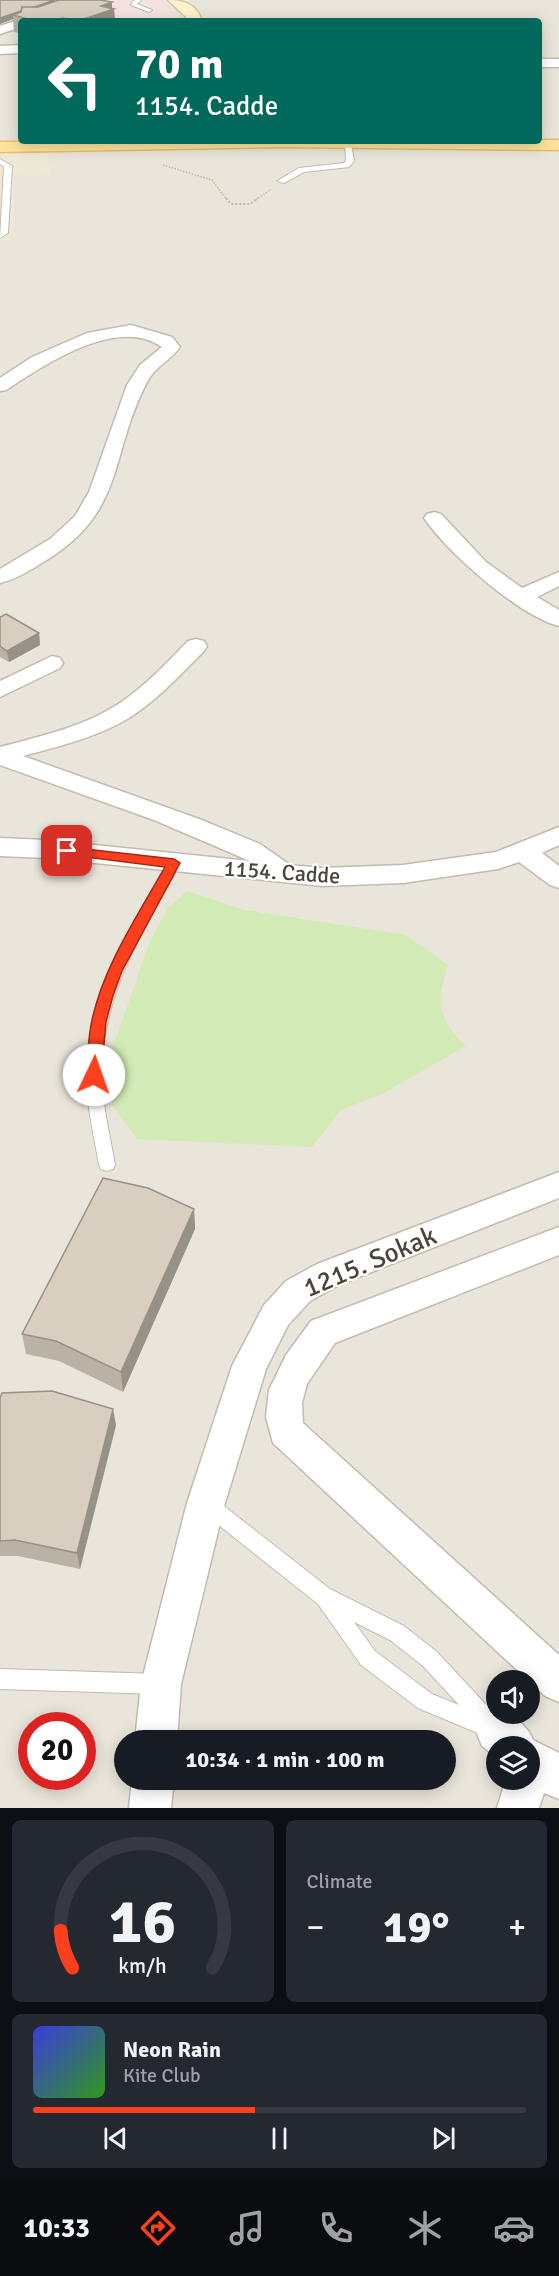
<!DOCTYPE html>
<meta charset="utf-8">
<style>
:root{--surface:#171b24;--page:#242831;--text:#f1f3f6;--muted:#9ea1a6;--line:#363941;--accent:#fc3f1d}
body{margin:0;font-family:Signika,sans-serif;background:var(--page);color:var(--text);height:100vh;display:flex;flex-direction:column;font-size:22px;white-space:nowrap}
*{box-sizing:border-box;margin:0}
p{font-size:20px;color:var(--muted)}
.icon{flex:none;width:33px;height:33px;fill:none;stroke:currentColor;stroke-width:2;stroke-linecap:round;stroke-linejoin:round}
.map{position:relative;height:1808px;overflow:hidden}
.side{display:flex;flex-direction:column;gap:12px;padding:12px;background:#0d0f14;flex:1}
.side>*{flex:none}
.banner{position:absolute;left:18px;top:18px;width:524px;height:126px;border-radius:6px;box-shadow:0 3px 15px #0003;background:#00695c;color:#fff;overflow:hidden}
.controls{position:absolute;left:486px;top:1670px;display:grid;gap:12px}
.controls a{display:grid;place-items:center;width:54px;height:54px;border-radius:50%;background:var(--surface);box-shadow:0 3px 15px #0003;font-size:30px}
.speed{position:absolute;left:18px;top:1712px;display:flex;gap:12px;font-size:30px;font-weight:700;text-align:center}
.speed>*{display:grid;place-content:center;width:78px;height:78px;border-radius:50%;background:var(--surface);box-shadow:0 3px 15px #0003;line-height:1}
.speed .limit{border:9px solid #d22;background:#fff;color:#111}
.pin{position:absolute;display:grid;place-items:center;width:51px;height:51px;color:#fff;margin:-26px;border-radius:12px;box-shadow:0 3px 9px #0006}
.me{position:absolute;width:66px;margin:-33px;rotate:3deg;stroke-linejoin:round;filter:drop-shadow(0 0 4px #0008)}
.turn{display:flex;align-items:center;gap:21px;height:126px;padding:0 18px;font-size:27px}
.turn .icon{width:78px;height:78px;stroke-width:2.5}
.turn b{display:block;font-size:42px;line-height:51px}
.big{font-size:45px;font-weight:700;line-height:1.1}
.side .widget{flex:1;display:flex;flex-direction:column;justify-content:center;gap:9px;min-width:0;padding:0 21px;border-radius:9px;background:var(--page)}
.side .dial{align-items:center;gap:0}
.dial svg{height:156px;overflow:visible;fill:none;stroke:var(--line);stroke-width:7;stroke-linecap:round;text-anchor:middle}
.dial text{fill:var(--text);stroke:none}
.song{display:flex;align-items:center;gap:18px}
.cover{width:72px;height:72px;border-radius:9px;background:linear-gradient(135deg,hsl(240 70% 55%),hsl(110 70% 35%))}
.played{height:6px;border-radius:3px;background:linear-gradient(90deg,var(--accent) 45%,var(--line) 45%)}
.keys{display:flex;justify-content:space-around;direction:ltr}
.heat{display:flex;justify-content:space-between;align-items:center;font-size:33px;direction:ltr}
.side .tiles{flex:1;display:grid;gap:12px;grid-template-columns:1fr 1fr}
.widget:last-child{grid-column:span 2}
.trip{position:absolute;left:114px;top:1730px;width:342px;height:60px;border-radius:30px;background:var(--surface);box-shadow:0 3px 15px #0003;font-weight:700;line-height:60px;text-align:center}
.dock{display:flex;height:96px;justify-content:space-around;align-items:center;background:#090b0e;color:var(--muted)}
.dock .icon{width:42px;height:42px}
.dock .on{color:var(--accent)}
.dock b{font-size:27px;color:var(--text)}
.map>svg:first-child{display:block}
.residential{fill:#eae5da;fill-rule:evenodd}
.education{fill:#efe8d6}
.medical{fill:#f6e3e0}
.green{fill:#d2eab5}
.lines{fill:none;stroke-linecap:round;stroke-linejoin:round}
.service-casing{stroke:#c2bbae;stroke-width:2}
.minor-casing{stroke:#c2bbae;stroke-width:3}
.secondary-casing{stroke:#d6c79b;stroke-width:3}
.primary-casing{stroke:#e6c16a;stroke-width:3}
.path-far1{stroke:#c4b79f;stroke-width:1.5;stroke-dasharray:1.5 1.5;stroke-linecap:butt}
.path{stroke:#c4b79f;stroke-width:2;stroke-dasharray:2 2;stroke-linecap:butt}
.service{fill:#fff;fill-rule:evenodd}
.minor{fill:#fff;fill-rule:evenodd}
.secondary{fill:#fff3cd;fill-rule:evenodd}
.primary{fill:#ffe39c;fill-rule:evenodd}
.wall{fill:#bab2a6}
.shaded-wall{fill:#979187}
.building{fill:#d8cfc1;stroke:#979187;stroke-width:1.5}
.route{fill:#fc3f1d;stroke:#a42913;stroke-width:1.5}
.labels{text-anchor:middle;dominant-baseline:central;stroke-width:4.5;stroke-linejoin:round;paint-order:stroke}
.street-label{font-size:22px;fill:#4b4439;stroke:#fff}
.near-street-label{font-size:27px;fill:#4b4439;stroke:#fff}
</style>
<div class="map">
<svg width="559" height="1808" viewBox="0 0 559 1808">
<rect width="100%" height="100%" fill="#f6f3ec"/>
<path class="residential" d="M0,0H559V1808H0ZM21,21H538V141H21ZM496,1680H530V1713H496ZM32,1725H82V1776H32ZM124,1740H446V1779H124ZM496,1746H530V1779H496Z"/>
<path class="education" d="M0,153L47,154L50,172L14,176V238L0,243Z"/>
<path class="medical" d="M101,0H160L174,10L179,21H35Z"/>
<path class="green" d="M187,891L244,910L406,935L449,966C434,999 439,1021 466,1046L382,1094L341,1110L312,1147L137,1139L112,1105L113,1047L150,941L168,908Z"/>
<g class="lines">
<defs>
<path id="service" d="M134,0H141L137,4L152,10L149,12L131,5Z
M348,141L351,143L354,161L349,167L304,172L284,183L277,181L299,168L344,163L346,161L345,143Z
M0,159L12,166L8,233L0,238L4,167L0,164Z
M174,859L181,863C143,929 101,996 102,1075C102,1105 110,1135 115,1165L113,1169L107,1171L101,1169L99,1165C94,1135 86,1105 87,1074C87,996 130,929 167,863Z
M208,1496L215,1499L330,1589L404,1626L437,1652L503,1723L506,1730L503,1737L496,1740L492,1739L418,1708L361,1665L318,1604L201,1511L199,1505L201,1499ZM354,1622L390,1640L423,1666L459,1705L432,1694L375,1651Z
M0,1669L160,1674L167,1677L170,1684L167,1691L160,1694L0,1689Z"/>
<path id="minor" d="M21,19L25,21H21V27L0,34V26Z
M21,45V53L0,54V46Z
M538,59H559V67H538Z
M131,325L172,337L180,347C170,361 154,367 146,384C109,456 126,512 45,561C31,570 16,579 0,583V569L50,539L75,516L89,492L127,385L140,365L162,347C117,315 44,365 6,390L0,391V378L32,357L87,333Z
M434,512L441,514L486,562L522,588L559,572V586L537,597L559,610V626C519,616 447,552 424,518L427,514Z
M196,639L204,641L207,646L204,651C182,673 161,696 135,714C102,736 61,746 23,756L199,819L260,844L290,865L322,868L403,865L496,852L559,827V845L542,853L559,866V888L550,885L519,862L498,869L403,883L322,886L46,858L0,856V838L46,840L250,861L154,820L0,765V747C41,736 84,727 120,703C145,686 167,663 188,641Z
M52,656L60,658L63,663L60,668L0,697V681Z
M559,1172V1198L341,1284L310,1301L288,1325L266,1369L225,1503L181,1684L177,1740H135L141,1684L187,1503L232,1366L264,1305L286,1281L317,1264Z
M559,1227V1255L335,1343L307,1384L302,1403L303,1423L559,1655V1702L545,1696L273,1443L266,1417L269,1390L286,1355L311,1321Z
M496,1711V1713C512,1713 528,1726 533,1740L559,1753V1799L544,1793L539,1808H497L506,1779H530V1746H496V1757L482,1746L476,1731L482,1716Z
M132,1779H174L171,1808H129Z"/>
<path id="secondary" d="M168,0C184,0 197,5 202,21H188L186,17Z"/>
<path id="primary" d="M538,140H559V150L282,147L0,152V142Z"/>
</defs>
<use href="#service" class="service-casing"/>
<use href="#minor" class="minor-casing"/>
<use href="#secondary" class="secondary-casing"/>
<use href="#primary" class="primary-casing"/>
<path class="path-far1" d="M163,165L212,180L227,200
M256,200L271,189"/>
<path class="path" d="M226,198L231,204H250L258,198"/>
<use href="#service" class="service"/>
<use href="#minor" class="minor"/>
<use href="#secondary" class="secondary"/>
<use href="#primary" class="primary"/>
</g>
<path class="wall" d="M0,0H55V1L112,9H114L115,21H21V33L14,32L13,19L0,24Z
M0,617L39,633L40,645L9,662L0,657Z
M194,1209L195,1229L123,1392L59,1361L26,1354L22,1334Z
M0,1398L116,1425L80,1569L18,1556H0Z"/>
<path class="shaded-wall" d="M55,0L56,6L13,15V19L0,24V18Z
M112,2V10L114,9L115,21H78L101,6Z
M63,18L64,21H53Z
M39,633L40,645L9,662L7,651Z
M194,1209L195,1229L123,1392L121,1372Z
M113,1409L116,1425L80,1569L77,1553Z"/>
<path class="building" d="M0,0H55L34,7H22L21,11L0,18Z
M59,0H100L112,2L101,6L114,9L78,21L63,18L53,21H35L13,15L21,12L22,7H38Z
M6,614L39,633L7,651L0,646V617Z
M103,1178L148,1188L194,1209L121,1372L56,1341L22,1334Z
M52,1391L113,1409L77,1553L15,1540L0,1541V1398L2,1393Z"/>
<path class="route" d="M67,847L174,859L180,863L122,971L113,996L106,1022L101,1075L99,1079H89L86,1075C88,1057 88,1037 92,1020C104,965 138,915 165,867L63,854L61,851L63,848Z"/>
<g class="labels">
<g class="street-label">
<text transform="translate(282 872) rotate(4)">1154. Cadde</text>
</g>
<g class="near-street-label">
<text transform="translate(370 1262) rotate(-23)">1215. Sokak</text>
</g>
</g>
</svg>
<div class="controls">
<a><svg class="icon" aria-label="sound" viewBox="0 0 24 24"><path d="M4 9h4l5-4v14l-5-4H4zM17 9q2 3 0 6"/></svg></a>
<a><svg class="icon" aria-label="layers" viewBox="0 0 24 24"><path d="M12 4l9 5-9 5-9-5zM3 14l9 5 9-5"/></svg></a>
</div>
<div class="speed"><div class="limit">20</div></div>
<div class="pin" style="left:67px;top:851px;background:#d93025"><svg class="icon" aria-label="arrive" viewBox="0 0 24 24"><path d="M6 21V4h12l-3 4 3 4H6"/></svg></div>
<svg class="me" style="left:94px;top:1075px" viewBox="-20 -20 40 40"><circle r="19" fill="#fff"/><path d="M0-13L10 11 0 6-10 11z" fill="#fc3f1d"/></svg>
<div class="trip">10:34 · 1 min · 100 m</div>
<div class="banner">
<div class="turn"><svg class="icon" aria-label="left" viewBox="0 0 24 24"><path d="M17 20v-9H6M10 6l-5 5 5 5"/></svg><div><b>70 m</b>1154. Cadde</div></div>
</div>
</div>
<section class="side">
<div class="tiles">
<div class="widget dial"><svg viewBox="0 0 100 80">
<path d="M14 69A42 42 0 1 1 86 69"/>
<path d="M14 69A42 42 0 0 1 8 50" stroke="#fc3f1d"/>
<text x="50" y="56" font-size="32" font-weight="700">16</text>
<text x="50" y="72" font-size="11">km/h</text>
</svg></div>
<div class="widget"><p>Climate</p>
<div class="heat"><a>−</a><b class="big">19°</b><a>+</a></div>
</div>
<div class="widget">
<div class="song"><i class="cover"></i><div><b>Neon Rain</b><p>Kite Club</p></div></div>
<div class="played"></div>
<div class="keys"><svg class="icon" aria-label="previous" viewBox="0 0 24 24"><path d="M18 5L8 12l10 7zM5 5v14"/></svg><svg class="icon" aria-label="pause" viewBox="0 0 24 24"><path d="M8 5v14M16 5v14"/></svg><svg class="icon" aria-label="next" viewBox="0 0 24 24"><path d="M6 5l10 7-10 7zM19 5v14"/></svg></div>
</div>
</div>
</section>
<nav class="dock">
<b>10:33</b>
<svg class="icon on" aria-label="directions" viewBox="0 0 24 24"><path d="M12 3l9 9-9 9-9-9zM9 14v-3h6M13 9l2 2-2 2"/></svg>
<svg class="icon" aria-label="music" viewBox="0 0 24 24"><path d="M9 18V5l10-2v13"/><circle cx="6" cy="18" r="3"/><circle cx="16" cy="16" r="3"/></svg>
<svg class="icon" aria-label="phone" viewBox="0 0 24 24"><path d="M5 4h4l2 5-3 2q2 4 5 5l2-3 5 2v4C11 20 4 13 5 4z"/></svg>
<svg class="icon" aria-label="climate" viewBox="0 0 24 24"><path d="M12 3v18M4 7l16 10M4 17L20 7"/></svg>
<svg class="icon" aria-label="car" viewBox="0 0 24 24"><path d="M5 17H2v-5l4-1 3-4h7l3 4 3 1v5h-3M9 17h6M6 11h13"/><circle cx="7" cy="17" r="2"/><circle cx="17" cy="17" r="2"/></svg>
</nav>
